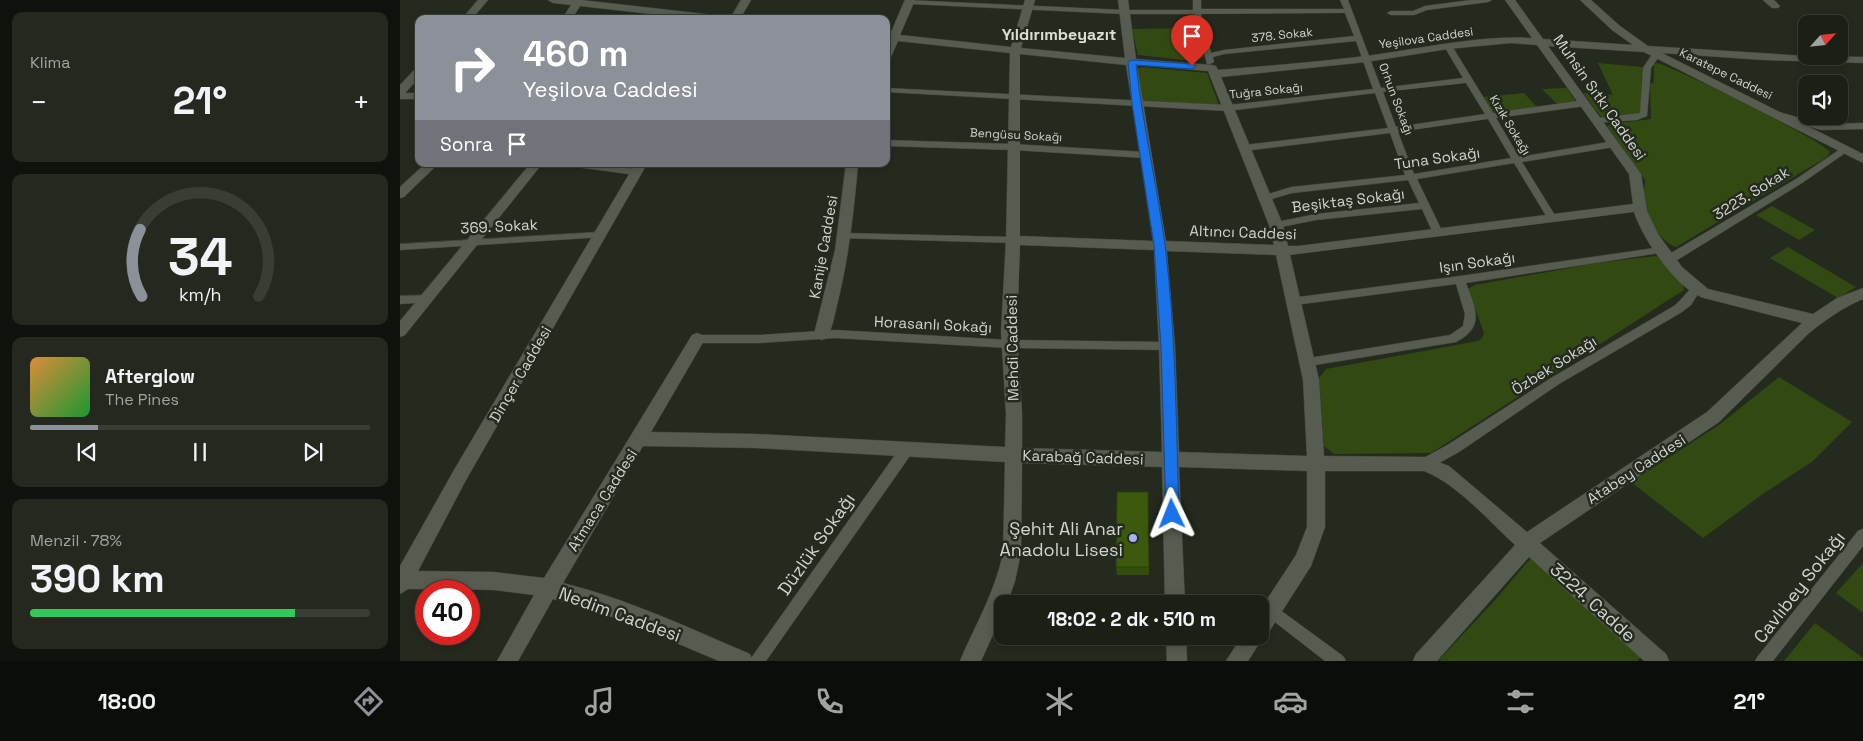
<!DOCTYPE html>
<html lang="tr">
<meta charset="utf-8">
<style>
:root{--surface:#1b2016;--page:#24281f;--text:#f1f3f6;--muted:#a0a3a1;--line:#393e35;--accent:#8c9099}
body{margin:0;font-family:"Space Grotesk",sans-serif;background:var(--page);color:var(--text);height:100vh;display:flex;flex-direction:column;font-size:19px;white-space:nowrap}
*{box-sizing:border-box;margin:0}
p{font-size:16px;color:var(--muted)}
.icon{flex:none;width:28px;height:28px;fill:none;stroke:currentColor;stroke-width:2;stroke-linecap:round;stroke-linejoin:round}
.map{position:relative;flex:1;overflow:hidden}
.details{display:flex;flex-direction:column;gap:12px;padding:12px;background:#0f120c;width:400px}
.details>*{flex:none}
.top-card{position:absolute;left:15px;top:15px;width:475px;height:152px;border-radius:10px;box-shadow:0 2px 8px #0003,0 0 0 1px var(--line);background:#8c9099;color:#fff;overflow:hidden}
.needle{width:32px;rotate:63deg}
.buttons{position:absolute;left:1398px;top:15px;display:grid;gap:10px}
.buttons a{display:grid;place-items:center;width:50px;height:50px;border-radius:10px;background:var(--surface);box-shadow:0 2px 8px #0003,0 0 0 1px var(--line);font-size:25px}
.speed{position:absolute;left:15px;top:580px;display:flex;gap:10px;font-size:25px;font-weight:700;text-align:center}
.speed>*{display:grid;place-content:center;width:65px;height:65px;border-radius:50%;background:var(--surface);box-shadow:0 2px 8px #0003,0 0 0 1px var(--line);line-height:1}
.speed .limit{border:8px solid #d22;background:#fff;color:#111}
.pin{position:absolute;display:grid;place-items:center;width:42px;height:42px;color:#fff;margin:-51px -21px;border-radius:50% 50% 50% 0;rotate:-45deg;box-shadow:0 0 5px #0007}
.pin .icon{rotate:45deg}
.me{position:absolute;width:55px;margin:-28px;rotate:358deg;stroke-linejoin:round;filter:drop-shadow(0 0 4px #0008)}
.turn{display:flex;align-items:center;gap:18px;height:105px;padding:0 25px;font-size:22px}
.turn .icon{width:65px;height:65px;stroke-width:2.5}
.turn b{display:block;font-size:35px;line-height:42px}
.then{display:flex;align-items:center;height:48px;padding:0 25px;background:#0003;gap:10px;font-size:19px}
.big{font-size:38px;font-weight:600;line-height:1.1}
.details .widget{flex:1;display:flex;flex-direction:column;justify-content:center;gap:8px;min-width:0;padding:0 18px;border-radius:10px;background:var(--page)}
.details .dial{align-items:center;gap:0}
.dial svg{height:130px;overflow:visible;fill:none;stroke:var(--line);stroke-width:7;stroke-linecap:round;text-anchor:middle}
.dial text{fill:var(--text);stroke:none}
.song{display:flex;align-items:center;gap:15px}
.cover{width:60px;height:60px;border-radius:8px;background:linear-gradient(135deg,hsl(30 70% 55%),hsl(130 70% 35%))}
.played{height:5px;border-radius:2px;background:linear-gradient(90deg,var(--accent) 20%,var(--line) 20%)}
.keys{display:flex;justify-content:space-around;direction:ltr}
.heat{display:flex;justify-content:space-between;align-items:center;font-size:28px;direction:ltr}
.charge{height:8px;border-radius:4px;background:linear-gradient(90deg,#34c759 78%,var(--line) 0)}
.trip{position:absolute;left:594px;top:595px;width:275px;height:50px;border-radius:10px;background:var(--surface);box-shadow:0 2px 8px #0003,0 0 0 1px var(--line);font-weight:600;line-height:50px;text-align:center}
.menu{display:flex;height:80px;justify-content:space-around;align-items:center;background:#0b0d09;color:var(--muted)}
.menu .icon{width:35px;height:35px}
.menu .current{color:var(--accent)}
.menu b{font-size:22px;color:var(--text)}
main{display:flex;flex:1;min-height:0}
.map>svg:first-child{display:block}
.green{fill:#334912}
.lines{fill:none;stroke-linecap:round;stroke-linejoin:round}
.street-casing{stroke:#40443b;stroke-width:1}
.secondary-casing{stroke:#40443b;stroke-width:1}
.street{fill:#565c4f;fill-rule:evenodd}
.secondary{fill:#565c4f;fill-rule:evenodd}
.wall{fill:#344d0c}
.building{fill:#3d590e;stroke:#2b3e0a}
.route{fill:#1a73e8;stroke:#114b97}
.poi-dot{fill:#a8b0fc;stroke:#242a1e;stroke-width:2}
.labels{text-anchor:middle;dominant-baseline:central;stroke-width:5;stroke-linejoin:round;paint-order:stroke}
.far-street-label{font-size:12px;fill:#d0d4cd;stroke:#242a1e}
.street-label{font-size:15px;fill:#d0d4cd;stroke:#242a1e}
.far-district-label{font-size:16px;font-weight:bold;fill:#dae1d2;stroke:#242a1e}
.near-poi-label{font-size:18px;fill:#d0d4cd;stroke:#242a1e;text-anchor:end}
.near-street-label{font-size:18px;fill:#d0d4cd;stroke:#242a1e}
</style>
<main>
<section class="details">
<div class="widget"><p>Klima</p>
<div class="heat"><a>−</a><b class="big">21°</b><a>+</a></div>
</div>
<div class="widget dial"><svg viewBox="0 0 100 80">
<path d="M14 69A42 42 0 1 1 86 69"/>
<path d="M14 69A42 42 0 0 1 13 28" stroke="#8c9099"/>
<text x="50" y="56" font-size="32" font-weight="700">34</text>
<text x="50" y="72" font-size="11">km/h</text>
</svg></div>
<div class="widget">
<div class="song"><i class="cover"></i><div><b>Afterglow</b><p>The Pines</p></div></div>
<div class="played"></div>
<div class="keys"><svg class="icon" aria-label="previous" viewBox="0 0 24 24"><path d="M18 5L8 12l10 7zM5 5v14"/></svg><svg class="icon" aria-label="pause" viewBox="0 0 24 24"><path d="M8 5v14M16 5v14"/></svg><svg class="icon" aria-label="next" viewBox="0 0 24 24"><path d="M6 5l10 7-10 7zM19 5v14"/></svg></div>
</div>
<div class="widget"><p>Menzil · 78%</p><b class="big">390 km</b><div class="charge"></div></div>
</section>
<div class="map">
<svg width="1463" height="661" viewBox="0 0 1463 661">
<rect width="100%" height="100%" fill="#242a1e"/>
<path class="green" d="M794,28L804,57L794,61L738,55L732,29Z
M1198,63L1242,67L1241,113L1201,117L1183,93L1213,95Z
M1257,63C1279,69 1420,139 1430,152L1427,157L1276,247C1260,241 1244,218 1243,200C1243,194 1245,187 1245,180L1207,126L1211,124L1251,119L1250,84L1254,82V64Z
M742,67L807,73L819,105L741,100L737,69Z
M1167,88L1176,102L1158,105L1142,89Z
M1124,93L1138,108L1093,114L1084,97Z
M1372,206L1415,230L1399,240L1356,215Z
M1388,247L1456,287L1438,298L1370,258Z
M1256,256C1266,263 1283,278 1284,290L1031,453L934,454L924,446L919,378L926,369L1078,341L1082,338L1084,333L1068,289L1075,285L1197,263Z
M1379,377L1452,422L1413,461L1360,496L1303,538L1231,482L1319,425Z
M1131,558L1242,656L1237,661H1038L1096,599Z
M1463,563V613L1436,593Z
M725,594V604H658V595Z
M1415,623L1463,658V661H1384Z"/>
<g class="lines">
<defs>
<path id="street" d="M506,0L724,10H793V0H801V9H944L940,0H948L981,88L1063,78L1044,46L1048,44L1052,46L1093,113L1185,100L1189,103L1185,106L1096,118L1119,157L1214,141L1218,144L1214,147L1122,162L1156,217L1151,220L1148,219L1114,163L1017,179L1043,233L1038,236L1033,233L1022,209L916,220L876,228L872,227L871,225L872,223L916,214L1019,203L1008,180L892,193L865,201L860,198L862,196L891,187L1005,175L990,133L844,151L840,148L844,145L988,128L975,93L828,111L486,92V88L828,105L973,89L956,41L824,54L813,57L814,62L810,64H807L794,14H724L509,4H506ZM945,13L954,36L824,50L811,53L801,14ZM1066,83L1085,114L996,127L983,92ZM1088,119L1111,158L1014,174L998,132Z
M1071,0H1092L1088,2L1027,10L1014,15H991L987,13L991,11H1013L1025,6Z
M1253,53L1260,55L1251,68L1247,116L1237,120L1195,123L1194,121L1198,118L1240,113L1243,68Z
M1379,112L1421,124L1463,123V129L1421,130L1376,117V113Z
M486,140L613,144L745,152L750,155L745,158L613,150L486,146Z
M1445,146L1449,149L1448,151L1402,183L1274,262H1266L1265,259L1266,256L1396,179Z
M171,164H195L236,169L241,172L236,175L176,167Z
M200,232L205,235L204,237L0,250V244Z
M444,233L613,237L618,240L613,243L440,238L439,236L440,234Z
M1262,247L1266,248L1267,250L1266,252L1066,283C1075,308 1086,327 1056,342L909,366L905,365L903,362L905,359L909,358L1050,335L1063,326L1065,314L1056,284L895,305L890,301L891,298L1060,276Z
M1296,285L1301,289L1291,305L1282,312L1159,384L1059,452L1030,468L1025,470L1020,468L1019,464L1020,460L1049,444L1151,378L1274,306C1281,301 1289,288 1296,285Z
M26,295L30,296L31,299L30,302L0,304V296Z
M435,330L609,340L767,342L771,343L773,346L771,349L767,350L609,348L435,338L360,343H297L293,342L291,339L293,336L297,335H360Z
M507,444L512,445L513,449L512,453L366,661H349L502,445Z
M1463,529V546L1373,661H1355L1358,656L1458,531Z
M872,604L943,656L946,661H925L867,616L865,611L867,606Z"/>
<path id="secondary" d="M78,0H88L72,19H62Z
M148,0H181L323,16L328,19H295L180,6L172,19H162L171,5L153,3Z
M341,0H351L340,19H330Z
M505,0H515L500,35L611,47L625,0H635L621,48L725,58L718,0H728L736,59L812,65L816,66L818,70C868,66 917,62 966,56C1021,49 1077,35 1132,38L1105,0H1115L1143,39L1233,45L1212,30L1180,0H1191L1220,26L1248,46L1406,56L1463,57V63L1364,60L1262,53L1463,154V163L1244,52L1148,46L1241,174L1247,211L1258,234L1282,267L1308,289L1413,314L1437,298L1463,288V299C1442,308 1425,320 1408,334L1319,422L1140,543L1266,654L1269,661H1244L1129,557L1037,661H1013L1016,654L1115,545C1089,521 1057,484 1024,471H925V527L911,566L867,635L864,636L848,661H826L842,636H860V610L896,555L907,527V471L779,467L785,604H765L762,467L622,463L621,553L615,581L607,604H602V615L581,661H560C576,623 594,595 603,553L605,462L356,448L243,446L163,583C228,599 289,628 350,654L353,661H319L222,620L153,599L118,661H97L134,595L94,590L57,589H8L0,594V566L54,470L235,164H247L66,480L18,571L94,572L144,578L292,335L297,333L302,335L305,339L251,432L356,434L605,447L606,414L601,332L606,240L610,53L498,41L491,57L486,60L488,40H486V34H490ZM1111,43L1137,45L1229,174L1233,204L898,246H888L883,225L821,77L966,62L1048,49ZM620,54L726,65L753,241L620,236ZM737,65L808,71L869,225L874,245L766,241ZM1234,212C1242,238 1277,290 1304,298L1402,323L1307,412L1127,532L1049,466L1025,457L924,456L919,380L890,255ZM620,245L754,250L759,346L762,452L622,448V414L617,332ZM767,251L876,255L903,380L907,456L779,452L775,346Z
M1363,0H1374L1380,6L1378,8H1372Z
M19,68V78L5,93H19V99H0V85L15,69Z
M25,164H38L4,197L0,198V187Z
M130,164H142L5,335L0,337V321Z
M446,164H458C454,210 449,256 438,301C435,313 433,327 427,338L422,340L417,338L414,334L435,250Z
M766,636H786L787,661H767Z"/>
</defs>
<use href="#street" class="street-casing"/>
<use href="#secondary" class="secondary-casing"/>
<use href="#street" class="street"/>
<use href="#secondary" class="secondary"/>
</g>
<path class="wall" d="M716,567H749V575H717Z"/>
<path class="building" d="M717,492H748L749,567H716Z"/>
<path class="route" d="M732,60L792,64L796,66L792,69L736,65C743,126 757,185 765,245C776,333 776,424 779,514L777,518L772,520L768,518L766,514L761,346L754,245L732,103L728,62Z"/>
<circle class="poi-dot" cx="733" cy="538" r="5"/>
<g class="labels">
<g class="far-street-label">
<text transform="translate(882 35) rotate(-6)">378. Sokak</text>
<text transform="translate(1026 38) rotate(-8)">Yeşilova Caddesi</text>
<text transform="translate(1326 74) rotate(26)">Karatepe Caddesi</text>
<text transform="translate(866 91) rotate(-6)">Tuğra Sokağı</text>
<text transform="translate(996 99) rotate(69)">Orhun Sokağı</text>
<text transform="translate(1110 125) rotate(59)">Kızık Sokağı</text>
<text transform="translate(616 135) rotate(3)">Bengüsu Sokağı</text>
</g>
<g class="street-label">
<text transform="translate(1200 97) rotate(55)">Muhsin Sıtkı Caddesi</text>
<text transform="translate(1037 158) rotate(-8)">Tuna Sokağı</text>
<text transform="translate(1351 193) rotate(-32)">3223. Sokak</text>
<text transform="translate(948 200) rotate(-7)">Beşiktaş Sokağı</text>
<text transform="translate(99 226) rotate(-3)">369. Sokak</text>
<text transform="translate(843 232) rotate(2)">Altıncı Caddesi</text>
<text transform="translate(423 247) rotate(-80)">Kanije Caddesi</text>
<text transform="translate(1077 262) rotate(-8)">Işın Sokağı</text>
<text transform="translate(533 324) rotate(3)">Horasanlı Sokağı</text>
<text transform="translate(612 348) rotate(-91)">Mehdi Caddesi</text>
<text transform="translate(1154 365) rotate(-32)">Özbek Sokağı</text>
<text transform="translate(120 374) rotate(-60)">Dinçer Caddesi</text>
<text transform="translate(683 457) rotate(2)">Karabağ Caddesi</text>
<text transform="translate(1236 469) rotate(-33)">Atabey Caddesi</text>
<text transform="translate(202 500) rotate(-58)">Atmaca Caddesi</text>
</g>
<g class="far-district-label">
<text x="659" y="34">Yıldırımbeyazıt</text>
</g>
<g class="near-poi-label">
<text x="723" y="528">Şehit Ali Anar<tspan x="723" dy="21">Anadolu Lisesi</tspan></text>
</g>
<g class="near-street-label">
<text transform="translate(416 544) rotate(-55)">Düzlük Sokağı</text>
<text transform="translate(1399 587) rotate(-52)">Cavlıbey Sokağı</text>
<text transform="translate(1193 602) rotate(42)">3224. Cadde</text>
<text transform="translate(220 614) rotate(20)">Nedim Caddesi</text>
</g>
</g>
</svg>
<div class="buttons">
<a><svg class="needle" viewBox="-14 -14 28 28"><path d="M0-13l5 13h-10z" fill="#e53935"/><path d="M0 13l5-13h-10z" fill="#a0a3a1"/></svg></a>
<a><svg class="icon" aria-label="sound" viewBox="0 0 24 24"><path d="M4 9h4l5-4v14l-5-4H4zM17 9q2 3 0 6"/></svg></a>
</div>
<div class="speed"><div class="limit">40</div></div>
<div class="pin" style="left:792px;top:66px;background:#d93025"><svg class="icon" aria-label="arrive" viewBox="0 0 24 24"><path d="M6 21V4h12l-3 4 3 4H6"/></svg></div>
<svg class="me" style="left:772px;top:514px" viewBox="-20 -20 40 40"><path d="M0-17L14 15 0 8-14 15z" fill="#1a73e8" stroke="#fff" stroke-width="4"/></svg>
<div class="trip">18:02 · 2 dk · 510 m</div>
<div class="top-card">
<div class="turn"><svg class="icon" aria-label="right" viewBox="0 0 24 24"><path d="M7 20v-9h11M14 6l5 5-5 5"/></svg><div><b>460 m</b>Yeşilova Caddesi</div></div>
<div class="then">Sonra<svg class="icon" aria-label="arrive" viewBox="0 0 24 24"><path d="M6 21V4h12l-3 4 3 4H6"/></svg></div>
</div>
</div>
</main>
<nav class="menu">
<b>18:00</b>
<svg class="icon current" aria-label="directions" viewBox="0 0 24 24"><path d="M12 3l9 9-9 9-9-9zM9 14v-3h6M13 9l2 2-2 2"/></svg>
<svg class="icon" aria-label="music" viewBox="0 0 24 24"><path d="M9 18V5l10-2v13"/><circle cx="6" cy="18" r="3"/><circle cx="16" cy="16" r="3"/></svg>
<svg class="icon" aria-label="phone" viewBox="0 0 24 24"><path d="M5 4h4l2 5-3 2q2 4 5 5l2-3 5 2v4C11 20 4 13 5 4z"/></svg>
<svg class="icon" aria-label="climate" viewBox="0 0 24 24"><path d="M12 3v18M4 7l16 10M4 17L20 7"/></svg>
<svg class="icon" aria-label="car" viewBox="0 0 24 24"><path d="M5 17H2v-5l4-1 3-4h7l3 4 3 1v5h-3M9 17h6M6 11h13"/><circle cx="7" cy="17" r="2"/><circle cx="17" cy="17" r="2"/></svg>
<svg class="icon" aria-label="filters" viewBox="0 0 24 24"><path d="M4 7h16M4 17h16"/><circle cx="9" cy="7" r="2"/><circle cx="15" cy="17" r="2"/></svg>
<b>21°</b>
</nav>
